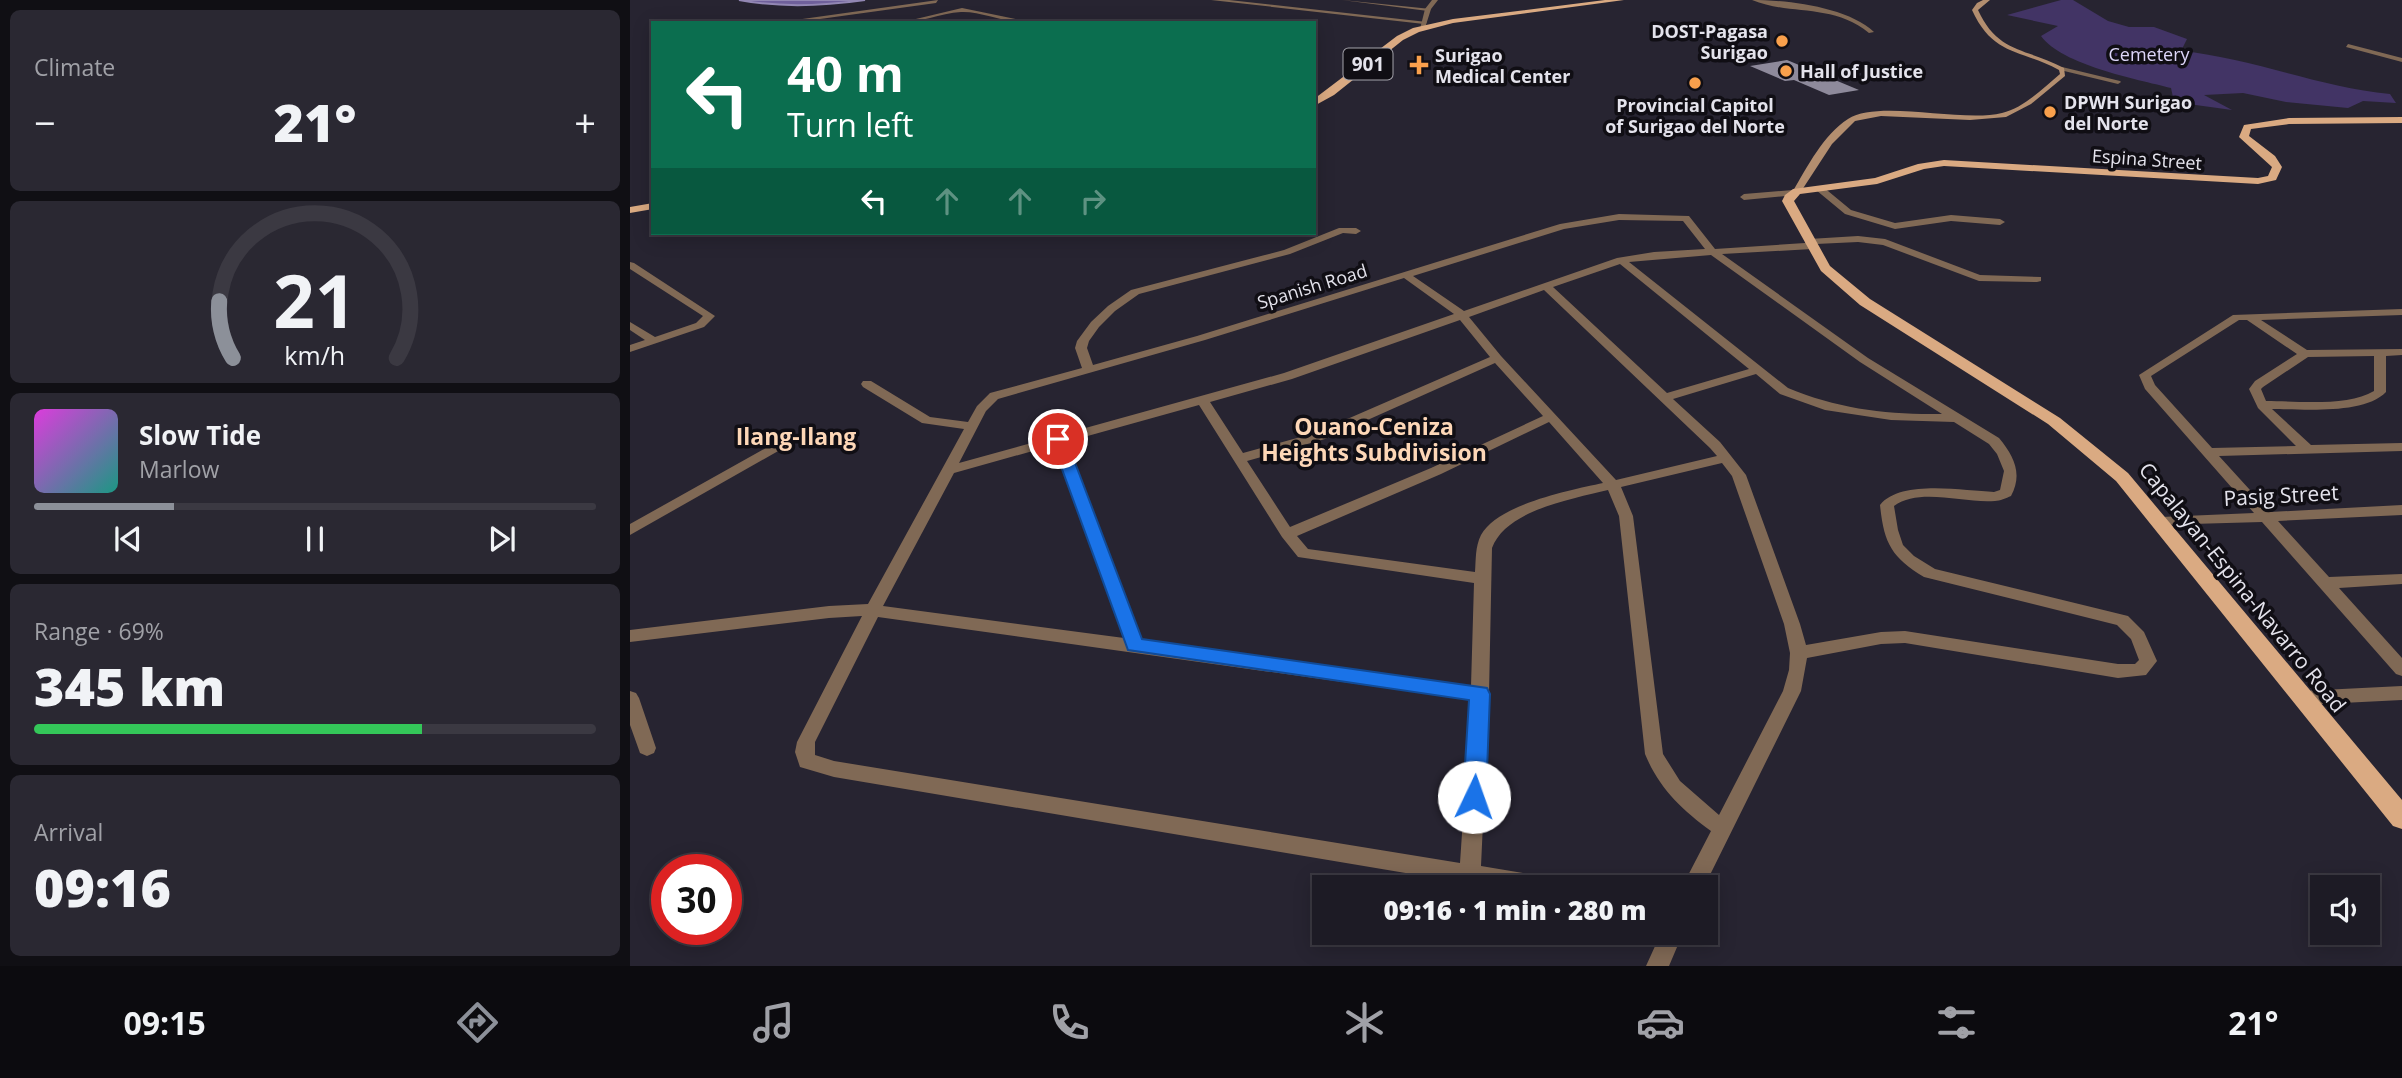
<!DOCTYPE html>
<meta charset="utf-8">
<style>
:root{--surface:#1d1b25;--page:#2a2832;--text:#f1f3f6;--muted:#a0a1a7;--line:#3b3942;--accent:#8c9099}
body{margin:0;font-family:"Open Sans",sans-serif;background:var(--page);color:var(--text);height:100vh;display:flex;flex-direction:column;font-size:26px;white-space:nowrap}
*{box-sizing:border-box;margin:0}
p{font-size:23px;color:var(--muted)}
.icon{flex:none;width:38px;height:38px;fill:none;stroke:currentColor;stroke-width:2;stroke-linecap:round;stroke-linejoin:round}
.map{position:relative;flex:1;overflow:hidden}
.panel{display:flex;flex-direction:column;gap:10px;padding:10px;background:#100f14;width:630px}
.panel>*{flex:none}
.banner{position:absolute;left:21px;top:21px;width:665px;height:214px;border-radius:0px;box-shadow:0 4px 18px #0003,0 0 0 2px var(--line);background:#0b6e4f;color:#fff;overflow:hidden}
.buttons{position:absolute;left:1680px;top:875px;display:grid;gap:14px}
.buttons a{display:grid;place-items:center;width:70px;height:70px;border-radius:0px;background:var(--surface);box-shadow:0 4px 18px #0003,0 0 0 2px var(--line);font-size:35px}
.speed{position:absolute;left:21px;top:854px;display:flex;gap:14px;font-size:35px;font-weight:700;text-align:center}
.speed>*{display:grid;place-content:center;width:91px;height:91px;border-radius:50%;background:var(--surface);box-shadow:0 4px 18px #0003,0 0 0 2px var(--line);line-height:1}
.speed .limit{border:10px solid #d22;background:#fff;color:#111}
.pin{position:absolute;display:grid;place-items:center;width:60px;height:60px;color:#fff;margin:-30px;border:4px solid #fff;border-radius:50%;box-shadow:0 2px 7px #0007}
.me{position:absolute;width:77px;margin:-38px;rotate:3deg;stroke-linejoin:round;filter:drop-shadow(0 0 5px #0008)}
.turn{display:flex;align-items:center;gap:24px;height:147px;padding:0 21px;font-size:32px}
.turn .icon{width:91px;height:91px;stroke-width:2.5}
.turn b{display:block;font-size:49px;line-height:60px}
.lanes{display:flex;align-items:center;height:66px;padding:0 21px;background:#0003;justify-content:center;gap:35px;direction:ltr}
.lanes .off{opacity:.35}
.big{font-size:52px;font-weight:800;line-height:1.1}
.panel .widget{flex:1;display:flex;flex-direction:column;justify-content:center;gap:10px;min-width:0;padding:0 24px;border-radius:10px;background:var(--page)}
.panel .dial{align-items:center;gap:0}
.dial svg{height:182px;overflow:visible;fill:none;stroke:var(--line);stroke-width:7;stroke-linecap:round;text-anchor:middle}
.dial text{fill:var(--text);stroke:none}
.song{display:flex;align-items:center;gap:21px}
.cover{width:84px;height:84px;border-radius:10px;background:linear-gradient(135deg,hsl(300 70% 55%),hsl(170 70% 35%))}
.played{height:7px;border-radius:4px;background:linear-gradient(90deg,var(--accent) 25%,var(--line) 25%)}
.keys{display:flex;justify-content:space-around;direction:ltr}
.heat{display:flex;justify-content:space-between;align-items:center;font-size:38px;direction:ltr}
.charge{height:10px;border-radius:5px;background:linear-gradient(90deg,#34c759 69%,var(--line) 0)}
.trip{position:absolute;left:682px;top:875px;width:406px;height:70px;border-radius:0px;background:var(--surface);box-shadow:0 4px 18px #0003,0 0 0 2px var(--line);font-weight:800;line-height:70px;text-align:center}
.dock{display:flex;height:112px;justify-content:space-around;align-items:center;background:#0c0b0f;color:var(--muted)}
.dock .icon{width:49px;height:49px}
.dock .on{color:var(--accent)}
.dock b{font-size:32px;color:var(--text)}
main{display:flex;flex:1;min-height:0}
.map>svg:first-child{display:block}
.green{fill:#423465}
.water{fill:#6f609b;stroke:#9287b3;stroke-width:2}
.building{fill:#8e8a9b}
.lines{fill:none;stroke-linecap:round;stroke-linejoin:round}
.minor{fill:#806955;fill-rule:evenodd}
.tertiary{fill:#806955;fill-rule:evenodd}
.secondary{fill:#b38e6f;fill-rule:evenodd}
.primary{fill:#daaa82;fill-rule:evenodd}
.route{fill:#1a73e8;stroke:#114b97;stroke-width:2}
.poi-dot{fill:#f9a04c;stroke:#100e14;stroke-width:2.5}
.labels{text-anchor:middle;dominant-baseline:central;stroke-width:7;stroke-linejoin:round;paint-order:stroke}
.far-poi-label{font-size:18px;font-weight:bold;fill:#e4e3ec;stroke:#100e14;text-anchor:start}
.far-park-label{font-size:18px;fill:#ddd6f9;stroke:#100e14}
.far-street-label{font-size:18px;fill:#e4e3ec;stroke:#100e14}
.shield{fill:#100e14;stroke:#a4a3ab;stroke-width:2}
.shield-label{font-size:19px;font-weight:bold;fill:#e4e3ec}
.street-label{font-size:21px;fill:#e4e3ec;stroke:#100e14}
.neighbourhood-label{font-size:23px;font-weight:bold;fill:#fdd7b7;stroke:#100e14}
</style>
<main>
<section class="panel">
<div class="widget"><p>Climate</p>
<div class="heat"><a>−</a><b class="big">21°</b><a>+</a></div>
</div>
<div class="widget dial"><svg viewBox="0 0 100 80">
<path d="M14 69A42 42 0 1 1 86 69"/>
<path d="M14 69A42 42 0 0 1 8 44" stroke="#8c9099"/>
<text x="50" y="56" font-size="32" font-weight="700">21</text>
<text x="50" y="72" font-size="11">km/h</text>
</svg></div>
<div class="widget">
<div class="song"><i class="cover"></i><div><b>Slow Tide</b><p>Marlow</p></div></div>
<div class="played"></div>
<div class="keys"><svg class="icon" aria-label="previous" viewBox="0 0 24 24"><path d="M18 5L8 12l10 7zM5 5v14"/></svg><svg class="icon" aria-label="pause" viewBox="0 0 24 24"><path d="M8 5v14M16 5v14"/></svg><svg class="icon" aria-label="next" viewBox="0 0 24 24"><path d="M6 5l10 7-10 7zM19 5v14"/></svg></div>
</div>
<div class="widget"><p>Range · 69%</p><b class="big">345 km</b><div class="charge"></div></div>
<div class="widget"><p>Arrival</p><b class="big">09:16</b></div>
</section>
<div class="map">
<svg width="1772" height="966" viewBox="0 0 1772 966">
<rect width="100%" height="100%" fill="#272431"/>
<path class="green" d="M1431,0H1443L1478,21L1499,27H1524L1557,39L1551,51C1622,58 1689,87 1760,94L1766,103L1733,101L1718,108L1656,102L1613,93L1574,95L1602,110L1544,102L1541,88C1506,79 1432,65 1411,36L1428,26L1377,15Z"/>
<path class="water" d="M109,0H235C193,6 151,8 109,0Z"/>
<path class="building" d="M1157,60L1229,90L1199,95L1164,80L1155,81L1120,66Z"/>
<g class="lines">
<path class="minor" d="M308,0L306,3L161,23L151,22Z
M581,0H599L797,22L794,24Z
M712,0L801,9L798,11Z
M1122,0C1158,0 1217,7 1244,32L1239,33C1202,3 1161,16 1122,0Z
M332,8L395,21L398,23C375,23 351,11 331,12C310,13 290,23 269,23Z
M1718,44L1772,58V62L1716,47Z
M1432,67L1490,81L1491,82L1488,84L1430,70Z
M1186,186H1192L1221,210L1265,223L1321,215L1370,219L1375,222L1370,225L1321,221L1265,229L1215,214L1186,190Z
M1163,190L1166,191V195L1114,200L1110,197L1114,194Z
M989,214L1059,216L1085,249L1175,243L1176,240L1179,239L1228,236L1255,239L1350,275L1411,277V281L1407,282L1349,281L1253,245L1228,242L1186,244L1185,248L1182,249L1092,254L1238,358L1369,438C1384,456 1393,474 1381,496C1376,498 1370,501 1365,501C1336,504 1290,487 1264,506L1268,530L1273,545L1284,556L1305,569L1498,616L1514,632L1527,661L1516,675L1488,678L1275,643L1251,644L1177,658L1171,691L1074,887H1052L1081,831C1051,809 1029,788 1015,754L989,516L978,490C942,499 876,510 862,548L859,694L851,866L917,877L925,880L928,887H859L204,777L170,767L165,752L167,742L232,616L199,618L0,642V630L199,606L238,604L334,429L292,423L233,387L231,384L233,381H241L300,417L338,422L347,406L360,393L452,368L445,348L447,341L461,322L478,306L501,290L654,250L709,228H726L731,231L726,234L713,233L660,254L509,294L485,311L469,327L459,341L457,348L463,365L567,336L930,224ZM989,220L1053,221L1075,249L1024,252L987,258L834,311L783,276L934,229ZM1081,255L1230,362L1312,414C1259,415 1208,409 1158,388L999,262ZM990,264L1119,369L1037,393L923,287ZM774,278L824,314L654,373L329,463L356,411L368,399L575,340ZM914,290L1080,448L1087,456L986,480L871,356L839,317ZM830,320L860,357L685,433L613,453L580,402L662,379ZM865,363L913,416L801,468L660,527L617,461L695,439ZM1126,374L1150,394L1195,410L1261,420L1324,422L1359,444L1367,454L1374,471L1370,490L1364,492C1334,491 1271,479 1250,505C1254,543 1261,557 1294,577L1487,625L1501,639L1509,660L1505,664H1488L1275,631L1251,632L1176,645L1170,624L1116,475L1090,442L1043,399ZM569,405L652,537L668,557L844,583L841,686L512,641L436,442ZM919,422L973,483C941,490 868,504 851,535C845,547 846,560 845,572L678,549L667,536L811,474ZM424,445L494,638L253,606L324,473ZM1092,463L1102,476L1154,624L1160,653L1159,670L1153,691L1089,815L1050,781L1033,754L1003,516L991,487ZM248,617L841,700L830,863L204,761L185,755V742Z
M0,262L4,263L85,316L74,327L0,352V345L15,340L0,330V322L25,337L66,323L73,316L0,269Z
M1772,309V315L1631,320L1677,350L1772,349V355L1756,356V392C1734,415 1672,409 1642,409L1681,445L1772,443V451L1589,456L1640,512L1772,505V515L1648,521L1699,577L1772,574V584L1709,588L1772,658V676L1766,674L1632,522L1526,525L1524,522L1531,517L1624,513L1515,389L1509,375L1603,315ZM1609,320H1617L1667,354L1625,381L1619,389L1628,408L1666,446L1582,448L1525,385L1521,376ZM1744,356V391C1718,407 1667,401 1636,401L1631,389L1633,387L1678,357Z
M152,439L157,440L159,443L157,446L0,535V524Z
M1772,686V700L1672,705L1666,703L1663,698L1666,693L1672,691Z
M0,691L6,693L9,698L26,748L24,753L17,756L10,753L0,725Z
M1031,933H1053L1039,966H1016Z"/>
<path class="tertiary" d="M802,0H808L801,9L795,28L790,29L795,9Z"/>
<path class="secondary" d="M1353,0H1360L1348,10C1368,54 1397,48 1434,68L1435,76L1401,104L1376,117L1340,120L1251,116L1225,121L1202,144L1170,193H1164L1163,191C1177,167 1194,134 1218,119C1249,99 1332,123 1372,113C1394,108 1413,88 1430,74L1429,70C1390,49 1363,56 1342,10L1347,3Z"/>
<path class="primary" d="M975,0H994L823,23L789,32L773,40L704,95L684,106V99L767,36L783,28L823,19Z
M1772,117V123L1659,124L1621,129L1619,136L1645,156L1652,167L1646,180L1628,184L1314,166L1294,169L1247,184L1170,194L1164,201L1200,266L1240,299L1430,418L1498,473L1772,800V829L1763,826L1486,481L1418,424L1230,305L1191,271L1152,201L1155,195L1163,189L1245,178L1288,164L1314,160L1628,178L1638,176L1642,167L1609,137L1614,125L1659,118Z
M23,203V209L0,213V207Z"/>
</g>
<path class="route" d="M428,435L436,439L512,639L857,688L860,694L856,797L852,804L844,807L836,804L833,797L839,700L498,650L421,439Z"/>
<g class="poi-dot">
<circle cx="1152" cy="41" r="7"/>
<path d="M785.5 54.5h7v7h7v7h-7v7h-7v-7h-7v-7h7z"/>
<circle cx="1156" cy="71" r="7"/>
<circle cx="1065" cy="83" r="7"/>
<circle cx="1420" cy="112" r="7"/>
</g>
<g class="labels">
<g class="far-poi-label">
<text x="1138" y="31" text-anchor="end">DOST-Pagasa<tspan x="1138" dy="21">Surigao</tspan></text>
<text x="805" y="55">Surigao<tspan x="805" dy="21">Medical Center</tspan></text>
<text x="1170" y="71">Hall of Justice</text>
<text x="1434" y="102">DPWH Surigao<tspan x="1434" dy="21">del Norte</tspan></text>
<text x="1065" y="105" text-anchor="middle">Provincial Capitol<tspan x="1065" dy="21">of Surigao del Norte</tspan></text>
</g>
<g class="far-park-label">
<text x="1519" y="54">Cemetery</text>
</g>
<g class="far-street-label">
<text transform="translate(1517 159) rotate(4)">Espina Street</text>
<text transform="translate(682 286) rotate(-17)">Spanish Road</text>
</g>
<rect class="shield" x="713.5" y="48.5" width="49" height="31" rx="5"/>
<g class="shield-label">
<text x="738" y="64">901</text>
</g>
<g class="street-label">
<text transform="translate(1651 495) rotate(-3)">Pasig Street</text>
<text transform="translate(1613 587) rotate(51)">Capalayan-Espina-Navarro Road</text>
</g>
<g class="neighbourhood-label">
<text x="744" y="426">Ouano-Ceniza<tspan x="744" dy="26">Heights Subdivision</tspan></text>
<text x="166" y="436">Ilang-Ilang</text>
</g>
</g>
</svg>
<div class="buttons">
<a><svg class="icon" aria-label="sound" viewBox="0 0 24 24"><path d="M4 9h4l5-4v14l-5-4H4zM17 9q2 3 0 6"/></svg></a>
</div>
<div class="speed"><div class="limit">30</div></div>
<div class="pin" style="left:428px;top:439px;background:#d93025"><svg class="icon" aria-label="arrive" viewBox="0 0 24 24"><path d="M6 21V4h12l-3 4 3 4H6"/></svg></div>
<svg class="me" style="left:844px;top:797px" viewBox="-20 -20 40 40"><circle r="19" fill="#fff"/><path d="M0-13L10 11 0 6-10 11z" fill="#1a73e8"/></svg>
<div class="trip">09:16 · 1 min · 280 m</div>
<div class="banner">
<div class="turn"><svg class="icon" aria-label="left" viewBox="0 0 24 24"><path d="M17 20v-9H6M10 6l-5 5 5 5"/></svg><div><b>40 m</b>Turn left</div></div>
<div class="lanes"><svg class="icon" aria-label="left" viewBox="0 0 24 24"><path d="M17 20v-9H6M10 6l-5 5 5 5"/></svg><svg class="icon off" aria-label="ahead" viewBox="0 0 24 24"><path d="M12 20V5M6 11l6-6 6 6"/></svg><svg class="icon off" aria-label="ahead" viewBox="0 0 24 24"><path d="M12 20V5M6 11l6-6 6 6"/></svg><svg class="icon off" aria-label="right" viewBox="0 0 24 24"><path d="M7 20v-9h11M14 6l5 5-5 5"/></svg></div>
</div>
</div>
</main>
<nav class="dock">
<b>09:15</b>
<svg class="icon on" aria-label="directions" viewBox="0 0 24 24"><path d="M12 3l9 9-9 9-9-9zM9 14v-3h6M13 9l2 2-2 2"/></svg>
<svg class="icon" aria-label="music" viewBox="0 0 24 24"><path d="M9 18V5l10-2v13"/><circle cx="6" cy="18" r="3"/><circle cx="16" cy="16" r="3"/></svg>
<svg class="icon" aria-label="phone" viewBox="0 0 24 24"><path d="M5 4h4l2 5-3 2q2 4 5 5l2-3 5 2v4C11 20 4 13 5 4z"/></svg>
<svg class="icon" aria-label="climate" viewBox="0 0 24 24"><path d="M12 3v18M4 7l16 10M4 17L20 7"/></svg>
<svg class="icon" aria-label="car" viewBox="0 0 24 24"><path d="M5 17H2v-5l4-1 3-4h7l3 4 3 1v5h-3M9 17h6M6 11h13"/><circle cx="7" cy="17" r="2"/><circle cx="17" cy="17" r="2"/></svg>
<svg class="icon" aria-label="filters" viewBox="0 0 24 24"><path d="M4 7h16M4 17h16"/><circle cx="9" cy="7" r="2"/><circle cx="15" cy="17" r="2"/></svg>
<b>21°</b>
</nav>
